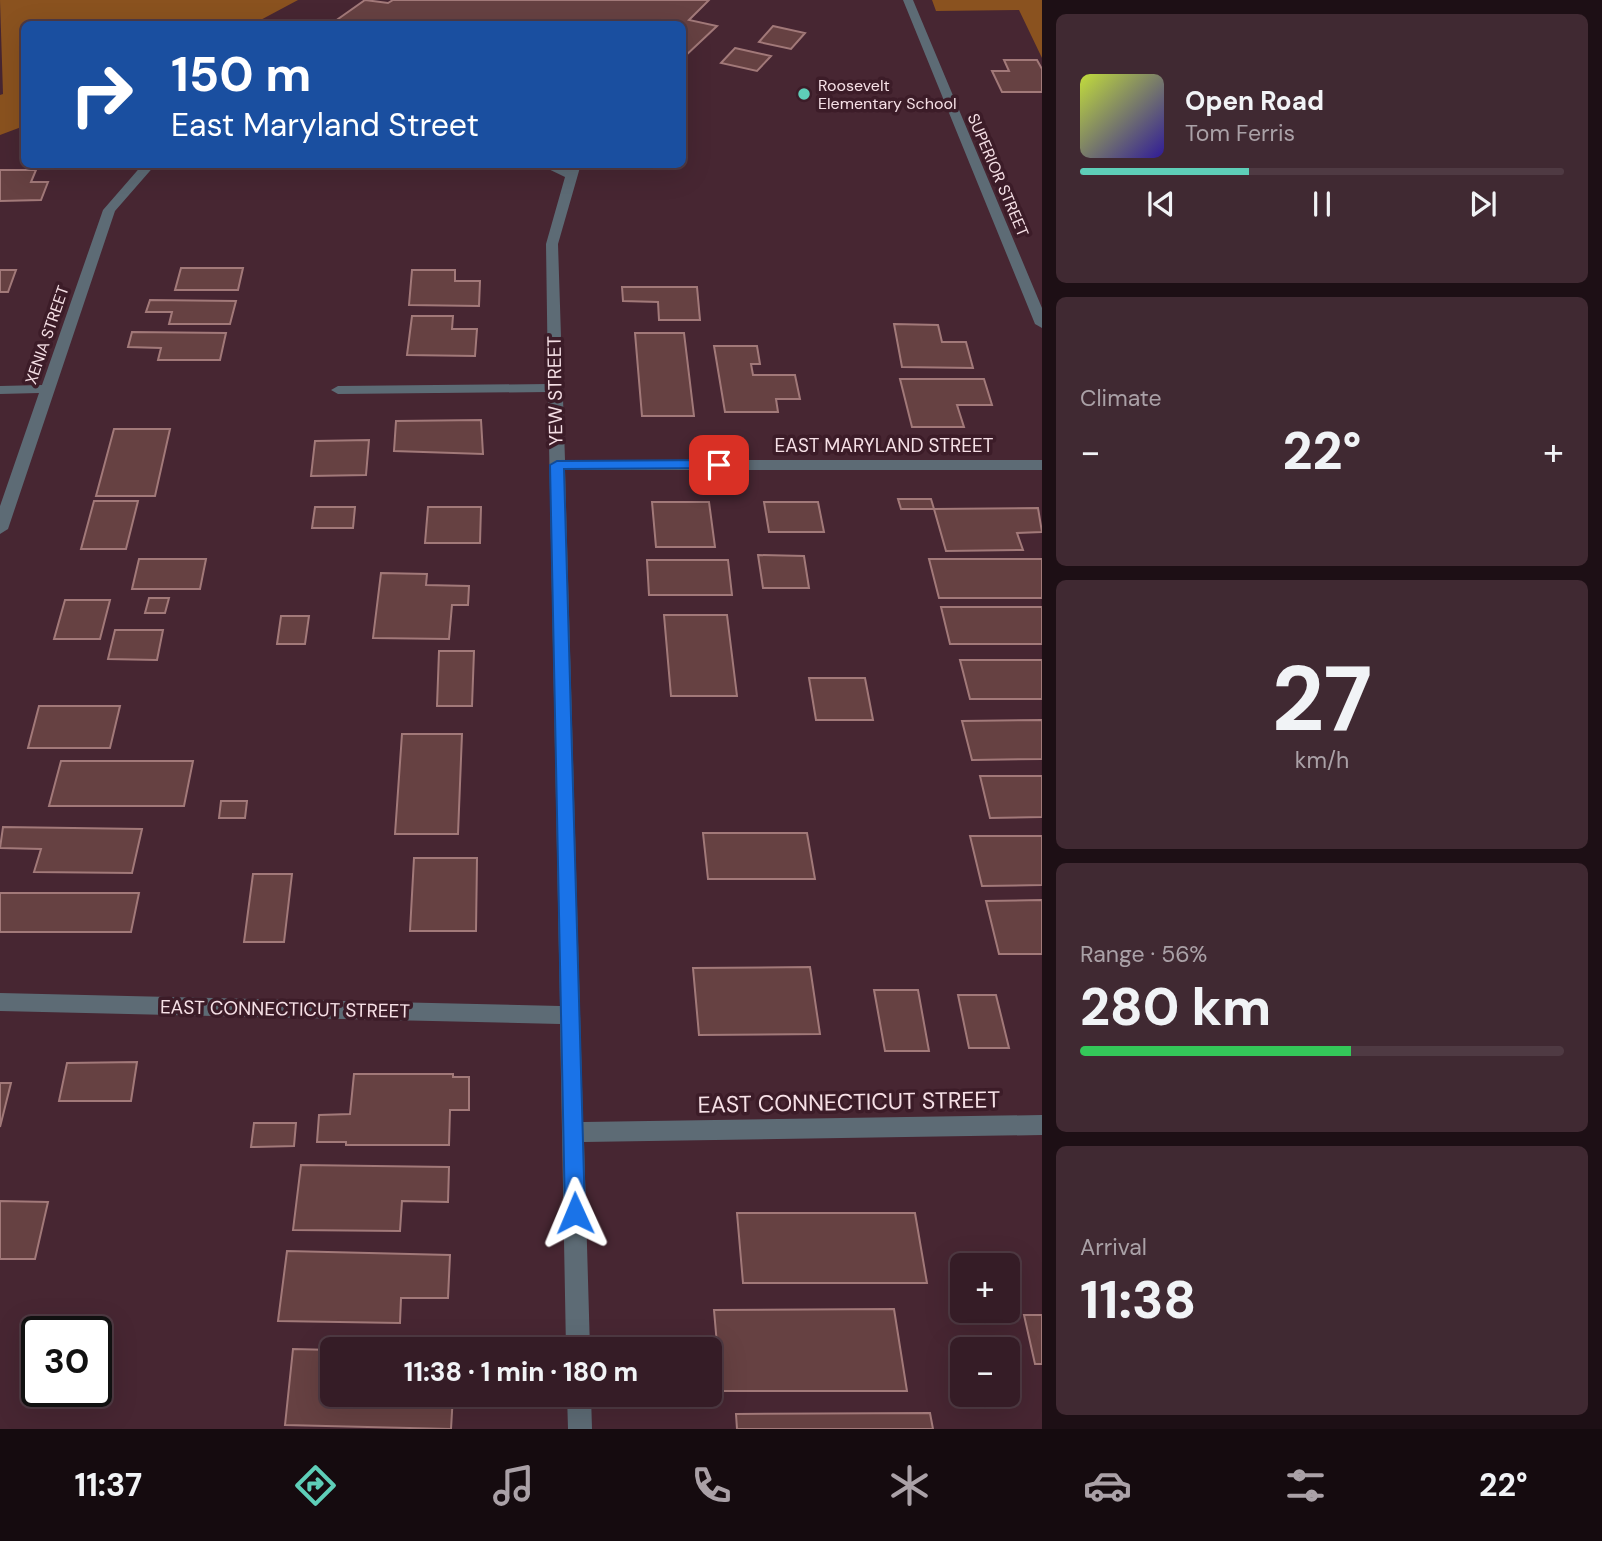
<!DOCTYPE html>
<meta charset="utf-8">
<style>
:root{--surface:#351c26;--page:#402932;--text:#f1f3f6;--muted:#aaa1a7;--line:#4f3a43;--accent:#5eceb8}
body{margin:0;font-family:"DM Sans",sans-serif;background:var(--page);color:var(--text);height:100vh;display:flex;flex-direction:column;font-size:26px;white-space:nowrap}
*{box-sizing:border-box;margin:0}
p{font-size:23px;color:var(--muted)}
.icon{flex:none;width:38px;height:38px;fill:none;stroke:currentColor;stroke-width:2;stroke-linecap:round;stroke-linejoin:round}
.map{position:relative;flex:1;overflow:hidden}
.details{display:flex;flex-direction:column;gap:14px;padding:14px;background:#1d0f15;width:560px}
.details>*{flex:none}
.guide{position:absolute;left:21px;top:21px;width:665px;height:147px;border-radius:10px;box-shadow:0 7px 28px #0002,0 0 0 2px var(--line);background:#1a4fa0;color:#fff;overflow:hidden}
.controls{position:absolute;left:950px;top:1253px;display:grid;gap:14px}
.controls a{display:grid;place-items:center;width:70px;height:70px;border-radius:10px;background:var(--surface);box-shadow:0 7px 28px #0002,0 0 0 2px var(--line);font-size:35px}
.speed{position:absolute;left:21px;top:1316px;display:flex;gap:14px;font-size:35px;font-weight:700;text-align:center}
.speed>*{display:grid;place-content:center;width:91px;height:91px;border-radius:50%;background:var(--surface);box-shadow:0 7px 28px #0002,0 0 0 2px var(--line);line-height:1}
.speed .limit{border:4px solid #111;border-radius:10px;background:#fff;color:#111}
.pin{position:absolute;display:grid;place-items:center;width:60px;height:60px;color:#fff;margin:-30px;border-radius:14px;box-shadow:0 4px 10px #0006}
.me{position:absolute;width:77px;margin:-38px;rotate:359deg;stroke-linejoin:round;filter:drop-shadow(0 0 5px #0008)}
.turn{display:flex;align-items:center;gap:24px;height:147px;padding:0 35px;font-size:32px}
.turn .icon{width:91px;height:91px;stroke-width:2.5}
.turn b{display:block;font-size:49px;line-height:60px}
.big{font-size:52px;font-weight:800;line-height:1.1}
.details .widget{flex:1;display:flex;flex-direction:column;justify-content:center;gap:10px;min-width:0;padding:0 24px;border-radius:10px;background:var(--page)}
.details .dial{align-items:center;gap:0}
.dial b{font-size:91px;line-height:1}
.song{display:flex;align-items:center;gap:21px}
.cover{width:84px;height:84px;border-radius:10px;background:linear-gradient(135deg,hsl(70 70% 55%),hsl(250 70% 35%))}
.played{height:7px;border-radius:4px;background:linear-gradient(90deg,var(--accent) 35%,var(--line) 35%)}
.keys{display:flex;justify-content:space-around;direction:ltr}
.heat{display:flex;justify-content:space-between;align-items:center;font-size:38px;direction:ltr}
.charge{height:10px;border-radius:5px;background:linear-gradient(90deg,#34c759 56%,var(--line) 0)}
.trip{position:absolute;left:320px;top:1337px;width:402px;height:70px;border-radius:10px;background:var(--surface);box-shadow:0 7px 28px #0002,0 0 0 2px var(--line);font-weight:800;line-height:70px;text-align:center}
.tab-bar{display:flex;height:112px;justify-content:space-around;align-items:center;background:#150b0f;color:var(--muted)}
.tab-bar .icon{width:49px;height:49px}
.tab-bar .active{color:var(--accent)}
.tab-bar b{font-size:32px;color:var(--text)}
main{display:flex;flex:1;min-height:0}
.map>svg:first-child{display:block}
.forest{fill:#8a521f}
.building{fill:#664142;stroke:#a27979;stroke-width:2}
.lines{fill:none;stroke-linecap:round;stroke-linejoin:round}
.minor{fill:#5d6b75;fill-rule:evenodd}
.route{fill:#1a73e8;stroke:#114b97;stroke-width:2}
.poi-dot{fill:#5eceb8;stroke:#3c1c28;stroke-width:2.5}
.labels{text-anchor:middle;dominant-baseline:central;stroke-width:7;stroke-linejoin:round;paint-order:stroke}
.far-poi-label{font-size:16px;fill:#f6e0e6;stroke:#3c1c28;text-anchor:start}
.far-street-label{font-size:16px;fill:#f6e0e6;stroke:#3c1c28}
.street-label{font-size:19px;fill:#f6e0e6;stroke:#3c1c28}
.near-street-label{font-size:23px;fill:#f6e0e6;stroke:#3c1c28}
</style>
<main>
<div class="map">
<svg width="1042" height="1429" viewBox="0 0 1042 1429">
<rect width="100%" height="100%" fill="#472632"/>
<path class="forest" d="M0,0H298L253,24H24V126L0,135V95L3,94Z
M932,0H1042V58L1019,10L936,11Z"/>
<path class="building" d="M365,0L388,3L393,0H709L689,20L717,26L682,59V24H331Z
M773,26L805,33L791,49L759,42Z
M735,48L771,56L757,71L721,63Z
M1004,60H1037L1042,69V92H1002L992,71H1009Z
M0,170H36L31,182H48L41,200L0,201Z
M181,268H243L238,290H175Z
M0,270H16L8,292H0Z
M412,270H455V281H480L479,306L409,305Z
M622,287H697L700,320H659L658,302L623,301Z
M150,300L236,301L230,324H169L172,312H146Z
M412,316H453L452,329H477L475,356L407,355Z
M894,324L938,325L942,342H966L973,368L902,367Z
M132,332L226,333L220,360H158L161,348L128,347Z
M635,333H684L694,416H642Z
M714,346H757L760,364H751L753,375H795L800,399H776L778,412H725Z
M900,379H984L992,405H957L964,427H912Z
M481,420L483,454L394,451L396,421Z
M114,429H170L155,496H96Z
M369,440L366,475L311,476L315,441Z
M898,499H931L934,509H901Z
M94,501H138L126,549H81Z
M652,502H709L715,547H656Z
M764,502H818L824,532H769Z
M315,507H355L353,528H312Z
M428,507H481L480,543H425Z
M1038,508L1042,532L1017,533L1023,550L946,551L934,509Z
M758,555L804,556L809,588H763Z
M139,559H206L200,589H132Z
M929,559H1042V598H939Z
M647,560H728L732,595H649Z
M381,573L427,574L426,585L469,586L468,605H452L449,639L373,638Z
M149,598H169L165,613H145Z
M65,600H110L100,639H54Z
M941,607H1042V644H950Z
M664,615H727L737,696H671Z
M281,616H309L305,644H277Z
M115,630H163L157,660L108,659Z
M439,651H474L472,706H437Z
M960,660H1042V699H970Z
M809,678H865L873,720H816Z
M39,706H120L110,748H28Z
M1042,720V759L972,760L962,721Z
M402,734H462L458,834H395Z
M61,761H193L184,806H49Z
M980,776H1042V817L990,818Z
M221,801H247L245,818H219Z
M3,827L142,829L132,873L34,872L41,849L0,848Z
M703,833H807L815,879H708Z
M970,836H1042V885L982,886Z
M414,858H477L476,931H410Z
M253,874H292L284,942H244Z
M0,893H139L131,932H0Z
M1042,900V954H999L986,901Z
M810,967L820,1034L699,1035L693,968Z
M874,990H918L929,1051H885Z
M958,995H996L1009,1048H969Z
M137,1062L131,1101H59L67,1063Z
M354,1074H453V1077H469V1110H450L449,1145H346V1142H317L319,1115L350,1114Z
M0,1083H11L0,1127Z
M254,1123H296L294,1146L251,1147Z
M301,1165L449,1167L448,1202L402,1201L400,1231L293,1230Z
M0,1201L48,1202L35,1259H0Z
M737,1213H915L927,1283H743Z
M287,1251L450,1255L448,1298H401L400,1323L278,1321Z
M894,1309L907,1391H721L714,1310Z
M1024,1315H1042V1364H1035Z
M293,1349L332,1350V1395H453L451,1429L285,1425Z
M930,1413L933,1429H737L736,1414Z"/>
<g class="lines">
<path class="minor" d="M903,0H913L1042,308V328L1035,324Z
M143,164H156L115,211L8,529L0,534V506L39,393L0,394V386L42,385L103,210Z
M538,164H556L567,169L569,164H581L558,244L565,460H1042V470H565L583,1122L1042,1115V1135L584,1142L590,1349H566L560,1024L0,1011V993L560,1006L548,392L338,394L331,390L338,386L548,384L546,244L565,177Z
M567,1395H591L592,1429H568Z"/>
</g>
<path class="route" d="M719,460L726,465L724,468L564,469L585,1213L582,1220L575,1223L568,1220L565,1213L550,465L557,461Z"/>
<circle class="poi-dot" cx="804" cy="94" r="7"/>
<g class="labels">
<g class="far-poi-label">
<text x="818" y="85">Roosevelt<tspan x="818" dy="18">Elementary School</tspan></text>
</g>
<g class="far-street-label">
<text transform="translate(998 175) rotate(67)">SUPERIOR STREET</text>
<text transform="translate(47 335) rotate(-71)">XENIA STREET</text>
</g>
<g class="street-label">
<text transform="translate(555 391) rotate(-91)">YEW STREET</text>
<text x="884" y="445">EAST MARYLAND STREET</text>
<text transform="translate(285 1009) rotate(1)">EAST CONNECTICUT STREET</text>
</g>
<g class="near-street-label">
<text transform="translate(849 1102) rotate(-1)">EAST CONNECTICUT STREET</text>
</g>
</g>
</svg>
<div class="controls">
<a>+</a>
<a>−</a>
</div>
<div class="speed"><div class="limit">30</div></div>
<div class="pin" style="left:719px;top:465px;background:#d93025"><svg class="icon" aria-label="arrive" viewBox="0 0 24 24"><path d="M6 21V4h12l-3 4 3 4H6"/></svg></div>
<svg class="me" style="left:575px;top:1213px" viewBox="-20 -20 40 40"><path d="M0-17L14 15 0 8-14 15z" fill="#1a73e8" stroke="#fff" stroke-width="4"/></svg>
<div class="trip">11:38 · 1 min · 180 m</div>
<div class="guide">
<div class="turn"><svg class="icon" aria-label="right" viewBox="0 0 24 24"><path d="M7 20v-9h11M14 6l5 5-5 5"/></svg><div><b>150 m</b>East Maryland Street</div></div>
</div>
</div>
<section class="details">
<div class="widget">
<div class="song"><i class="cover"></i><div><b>Open Road</b><p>Tom Ferris</p></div></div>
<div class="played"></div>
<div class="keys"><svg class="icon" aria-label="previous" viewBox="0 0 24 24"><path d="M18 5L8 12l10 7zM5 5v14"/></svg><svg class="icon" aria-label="pause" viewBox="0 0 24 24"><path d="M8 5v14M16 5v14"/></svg><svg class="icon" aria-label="next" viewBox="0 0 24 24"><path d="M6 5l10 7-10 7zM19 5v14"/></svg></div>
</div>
<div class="widget"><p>Climate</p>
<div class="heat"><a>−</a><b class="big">22°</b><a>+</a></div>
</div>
<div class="widget dial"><b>27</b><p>km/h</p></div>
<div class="widget"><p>Range · 56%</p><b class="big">280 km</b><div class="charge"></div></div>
<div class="widget"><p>Arrival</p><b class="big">11:38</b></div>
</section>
</main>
<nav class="tab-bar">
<b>11:37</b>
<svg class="icon active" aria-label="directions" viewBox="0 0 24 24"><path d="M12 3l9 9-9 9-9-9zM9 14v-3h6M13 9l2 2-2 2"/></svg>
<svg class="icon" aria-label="music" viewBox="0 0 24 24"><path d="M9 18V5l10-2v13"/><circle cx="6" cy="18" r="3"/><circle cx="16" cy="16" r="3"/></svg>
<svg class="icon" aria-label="phone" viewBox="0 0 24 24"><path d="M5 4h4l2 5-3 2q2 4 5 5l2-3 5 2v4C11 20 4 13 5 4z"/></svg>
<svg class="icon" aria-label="climate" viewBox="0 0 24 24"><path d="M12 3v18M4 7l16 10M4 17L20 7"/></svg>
<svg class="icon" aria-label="car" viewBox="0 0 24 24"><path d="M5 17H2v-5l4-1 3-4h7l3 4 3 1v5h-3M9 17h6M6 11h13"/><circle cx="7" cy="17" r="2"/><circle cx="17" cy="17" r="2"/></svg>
<svg class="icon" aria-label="filters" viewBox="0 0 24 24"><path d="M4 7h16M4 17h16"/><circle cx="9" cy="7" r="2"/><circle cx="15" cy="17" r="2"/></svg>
<b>22°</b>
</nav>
